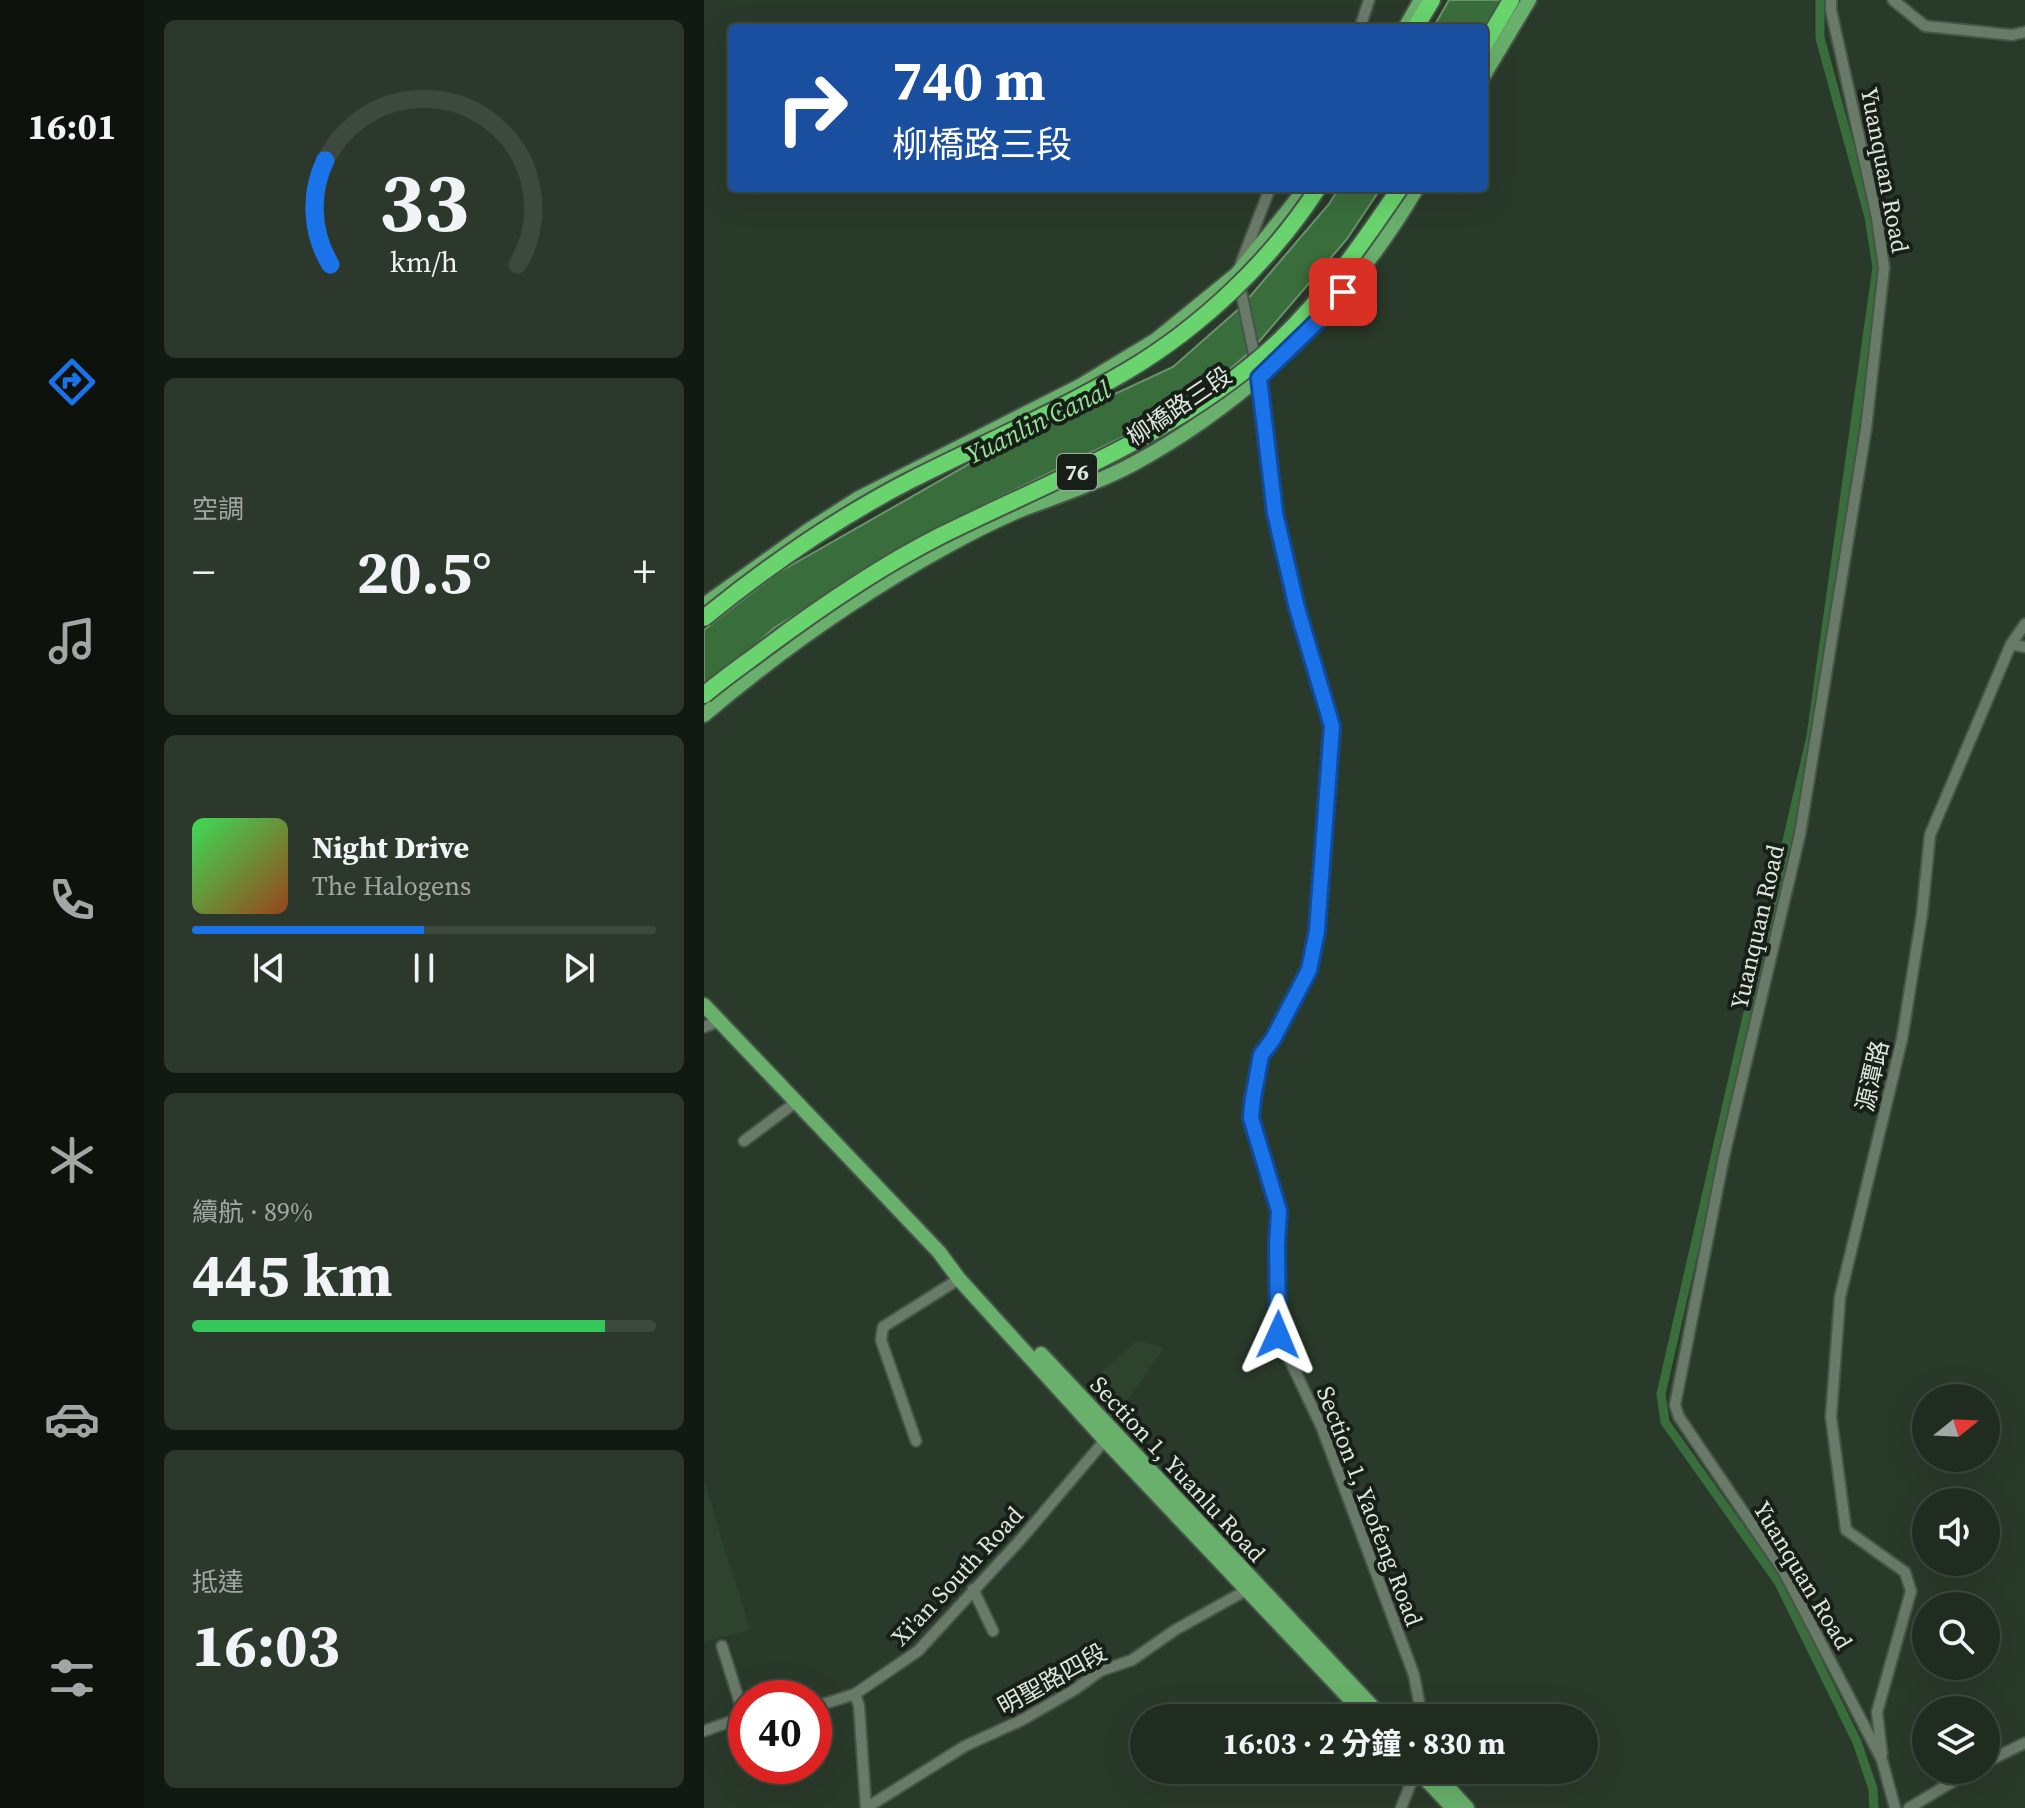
<!DOCTYPE html>
<html lang="zh-TW">
<meta charset="utf-8">
<style>
:root{--surface:#202c20;--page:#2d382d;--text:#f1f3f6;--muted:#a2a7a5;--line:#3d483e;--accent:#1a73e8}
body{margin:0;font-family:"Source Serif 4","Noto Sans TC",serif;background:var(--page);color:var(--text);height:100vh;display:flex;flex-direction:column;font-size:30px;white-space:nowrap}
*{box-sizing:border-box;margin:0}
p{font-size:26px;color:var(--muted)}
.icon{flex:none;width:44px;height:44px;fill:none;stroke:currentColor;stroke-width:2;stroke-linecap:round;stroke-linejoin:round}
.map{position:relative;flex:1;overflow:hidden}
.details{display:flex;flex-direction:column;gap:20px;padding:20px;background:#121812;width:560px}
.details>*{flex:none}
.guide{position:absolute;left:24px;top:24px;width:760px;height:168px;border-radius:8px;box-shadow:0 8px 32px #0002,0 0 0 2px var(--line);background:#1a4fa0;color:#fff;overflow:hidden}
.needle{width:52px;rotate:72deg}
.fabs{position:absolute;left:1208px;top:1384px;display:grid;gap:16px}
.fabs a{display:grid;place-items:center;width:88px;height:88px;border-radius:50%;background:var(--surface);box-shadow:0 8px 32px #0002,0 0 0 2px var(--line);font-size:40px}
.speed{position:absolute;left:24px;top:1680px;display:flex;gap:16px;font-size:40px;font-weight:700;text-align:center}
.speed>*{display:grid;place-content:center;width:104px;height:104px;border-radius:50%;background:var(--surface);box-shadow:0 8px 32px #0002,0 0 0 2px var(--line);line-height:1}
.speed .limit{border:12px solid #d22;background:#fff;color:#111}
.pin{position:absolute;display:grid;place-items:center;width:68px;height:68px;color:#fff;margin:-34px;border-radius:16px;box-shadow:0 4px 12px #0006}
.me{position:absolute;width:88px;margin:-44px;rotate:1deg;stroke-linejoin:round;filter:drop-shadow(0 0 6px #0008)}
.turn{display:flex;align-items:center;gap:28px;height:168px;padding:0 32px;font-size:36px}
.turn .icon{width:104px;height:104px;stroke-width:2.5}
.turn b{display:block;font-size:56px;line-height:68px}
.big{font-size:60px;font-weight:700;line-height:1.1}
.details .tile{flex:1;display:flex;flex-direction:column;justify-content:center;gap:12px;min-width:0;padding:0 28px;border-radius:12px;background:var(--page)}
.details .dial{align-items:center;gap:0}
.dial svg{height:208px;overflow:visible;fill:none;stroke:var(--line);stroke-width:7;stroke-linecap:round;text-anchor:middle}
.dial text{fill:var(--text);stroke:none}
.song{display:flex;align-items:center;gap:24px}
.cover{width:96px;height:96px;border-radius:12px;background:linear-gradient(135deg,hsl(130 70% 55%),hsl(20 70% 35%))}
.played{height:8px;border-radius:4px;background:linear-gradient(90deg,var(--accent) 50%,var(--line) 50%)}
.keys{display:flex;justify-content:space-around;direction:ltr}
.heat{display:flex;justify-content:space-between;align-items:center;font-size:44px;direction:ltr}
.charge{height:12px;border-radius:6px;background:linear-gradient(90deg,#34c759 89%,var(--line) 0)}
.trip{position:absolute;left:426px;top:1704px;width:468px;height:80px;border-radius:40px;background:var(--surface);box-shadow:0 8px 32px #0002,0 0 0 2px var(--line);font-weight:700;line-height:80px;text-align:center}
main{display:flex;flex:1;min-height:0}
.dock{display:flex;flex-direction:column;width:144px;justify-content:space-around;align-items:center;background:#0d120d;color:var(--muted)}
.dock .icon{width:56px;height:56px}
.dock .on{color:var(--accent)}
.dock b{font-size:36px;color:var(--text)}
.map>svg:first-child{display:block}
.built{fill:#2e432e}
.water{fill:#3a6d3c;stroke:#6b926c;stroke-width:2}
.lines{fill:none;stroke-linecap:round;stroke-linejoin:round}
.canal{stroke:#3a6d3c;stroke-width:9}
.minor-casing{stroke:#475448;stroke-width:14}
.major-casing{stroke:#475448;stroke-width:18}
.highway-casing{stroke:#475448;stroke-width:20}
.minor{stroke:#697a68;stroke-width:10}
.major{stroke:#69b06c;stroke-width:14}
.highway{stroke:#69d46e;stroke-width:16}
.highway-bridge-casing{stroke:#475448;stroke-width:20;stroke-linecap:butt}
.highway-bridge{stroke:#69d46e;stroke-width:16}
.route-casing{stroke:#114b97;stroke-width:20}
.route{stroke:#1a73e8;stroke-width:14}
.labels{text-anchor:middle;dominant-baseline:central;stroke-width:8;stroke-linejoin:round;paint-order:stroke}
.shield{fill:#181f18;stroke:#a2aba2;stroke-width:2}
.shield-label{font-size:22px;font-weight:bold;fill:#dde7dd}
.street-label{font-size:24px;fill:#dde7dd;stroke:#181f18}
.water-label{font-size:26px;font-style:italic;fill:#97e198;stroke:#181f18}
</style>
<main>
<nav class="dock">
<b>16:01</b>
<svg class="icon on" aria-label="directions" viewBox="0 0 24 24"><path d="M12 3l9 9-9 9-9-9zM9 14v-3h6M13 9l2 2-2 2"/></svg>
<svg class="icon" aria-label="music" viewBox="0 0 24 24"><path d="M9 18V5l10-2v13"/><circle cx="6" cy="18" r="3"/><circle cx="16" cy="16" r="3"/></svg>
<svg class="icon" aria-label="phone" viewBox="0 0 24 24"><path d="M5 4h4l2 5-3 2q2 4 5 5l2-3 5 2v4C11 20 4 13 5 4z"/></svg>
<svg class="icon" aria-label="climate" viewBox="0 0 24 24"><path d="M12 3v18M4 7l16 10M4 17L20 7"/></svg>
<svg class="icon" aria-label="car" viewBox="0 0 24 24"><path d="M5 17H2v-5l4-1 3-4h7l3 4 3 1v5h-3M9 17h6M6 11h13"/><circle cx="7" cy="17" r="2"/><circle cx="17" cy="17" r="2"/></svg>
<svg class="icon" aria-label="filters" viewBox="0 0 24 24"><path d="M4 7h16M4 17h16"/><circle cx="9" cy="7" r="2"/><circle cx="15" cy="17" r="2"/></svg>
</nav>
<section class="details">
<div class="tile dial"><svg viewBox="0 0 100 80">
<path d="M14 69A42 42 0 1 1 86 69"/>
<path d="M14 69A42 42 0 0 1 12 29" stroke="#1a73e8"/>
<text x="50" y="56" font-size="32" font-weight="700">33</text>
<text x="50" y="72" font-size="11">km/h</text>
</svg></div>
<div class="tile"><p>空調</p>
<div class="heat"><a>−</a><b class="big">20.5°</b><a>+</a></div>
</div>
<div class="tile">
<div class="song"><i class="cover"></i><div><b>Night Drive</b><p>The Halogens</p></div></div>
<div class="played"></div>
<div class="keys"><svg class="icon" aria-label="previous" viewBox="0 0 24 24"><path d="M18 5L8 12l10 7zM5 5v14"/></svg><svg class="icon" aria-label="pause" viewBox="0 0 24 24"><path d="M8 5v14M16 5v14"/></svg><svg class="icon" aria-label="next" viewBox="0 0 24 24"><path d="M6 5l10 7-10 7zM19 5v14"/></svg></div>
</div>
<div class="tile"><p>續航 · 89%</p><b class="big">445 km</b><div class="charge"></div></div>
<div class="tile"><p>抵達</p><b class="big">16:03</b></div>
</section>
<div class="map">
<svg width="1321" height="1808" viewBox="0 0 1321 1808">
<rect width="100%" height="100%" fill="#2a3a2a"/>
<path class="built" d="M433,1341L460,1347L413,1416L383,1384Z
M0,1481L46,1630L0,1642Z"/>
<path class="water" d="M745,0H801L780,33V28H729Z
M635,188H677L643,239L547,351L484,405L229,530L70,628L0,691V630L72,574L288,451L469,367L537,307L625,204Z"/>
<g class="lines">
<path class="canal" d="M1116,0V38L1165,217L1173,267L1107,736L957,1394L961,1422L1075,1583L1153,1742L1169,1789L1170,1808"/>
<defs>
<path id="minor" d="M1127,0V10L1173,218L1180,268L1162,429L1096,834L1020,1156L971,1405L975,1417L1080,1572L1178,1760L1191,1808
M1189,0L1221,26L1308,35L1321,32
M656,28L665,0
M537,263L566,188
M535,282L555,378L571,513L593,608L628,726L613,931L605,970L569,1039L557,1055L549,1098L547,1118L575,1211L573,1244L574,1335L618,1428L710,1675L718,1718
M1307,644L1321,647
M0,1027L15,1021
M40,1141L92,1102
M212,1441L177,1340L179,1327L255,1279
M269,1589L289,1631
M18,1646L40,1716
M151,1694L155,1706L162,1808
M110,1707L151,1694L214,1651L318,1538L401,1440
M0,1731L42,1716
M1178,1754L1173,1712L1207,1591L1201,1572L1142,1530L1127,1417L1136,1297L1198,1039L1218,914L1226,835L1307,644L1321,624
M1282,1762L1321,1743
M162,1808L261,1746L318,1720L370,1690L396,1671L428,1660L471,1630L548,1587
M697,1808L712,1770
M1205,1808L1268,1770"/>
<path id="major" d="M701,28L717,0
M780,75L825,0
M0,605L105,530L155,498L376,386L452,340L533,274L602,188
M0,715C73,653 154,596 238,549C263,535 292,520 319,509C356,495 396,482 431,463C548,399 646,302 713,188
M0,1005L235,1252L255,1279L401,1440L664,1718
M337,1354L679,1718
M713,1770L749,1808
M728,1770L763,1808"/>
<path id="highway" d="M711,28L728,0
M780,46L807,0"/>
</defs>
<use href="#minor" class="minor-casing"/>
<use href="#major" class="major-casing"/>
<use href="#highway" class="highway-casing"/>
<use href="#minor" class="minor"/>
<use href="#major" class="major"/>
<use href="#highway" class="highway"/>
<defs>
<path id="highway-bridge" d="M0,618C64,566 133,518 207,480C278,444 353,412 423,371C497,327 567,261 614,188
M0,695C20,678 42,663 63,647C118,606 175,567 236,536C353,478 479,432 576,340C622,296 660,241 696,188"/>
</defs>
<use href="#highway-bridge" class="highway-bridge-casing"/>
<use href="#highway-bridge" class="highway-bridge"/>
</g>
<g class="lines">
<defs>
<path id="route" d="M574,1335L573,1244L575,1211L547,1118L549,1098L557,1055L569,1039L605,970L613,931L628,726L593,608L571,513L555,378L619,316L639,292"/>
</defs>
<use href="#route" class="route-casing"/>
<use href="#route" class="route"/>
</g>
<g class="labels">
<rect class="shield" x="353" y="454" width="40" height="36" rx="6"/>
<g class="shield-label">
<text x="373" y="472">76</text>
</g>
<g class="street-label">
<text transform="translate(1181 170) rotate(79)">Yuanquan Road</text>
<text transform="translate(475 406) rotate(-34)">柳橋路三段</text>
<text transform="translate(1053 927) rotate(-77)">Yuanquan Road</text>
<text transform="translate(1168 1076) rotate(-77)">源潭路</text>
<text transform="translate(474 1469) rotate(47)">Section 1, Yuanlu Road</text>
<text transform="translate(666 1506) rotate(69)">Section 1, Yaofeng Road</text>
<text transform="translate(1099 1575) rotate(59)">Yuanquan Road</text>
<text transform="translate(253 1576) rotate(-47)">Xi'an South Road</text>
<text transform="translate(348 1679) rotate(-29)">明聖路四段</text>
</g>
<g class="water-label">
<text transform="translate(334 422) rotate(-26)">Yuanlin Canal</text>
</g>
</g>
</svg>
<div class="fabs">
<a><svg class="needle" viewBox="-14 -14 28 28"><path d="M0-13l5 13h-10z" fill="#e53935"/><path d="M0 13l5-13h-10z" fill="#a2a7a5"/></svg></a>
<a><svg class="icon" aria-label="sound" viewBox="0 0 24 24"><path d="M4 9h4l5-4v14l-5-4H4zM17 9q2 3 0 6"/></svg></a>
<a><svg class="icon" aria-label="search" viewBox="0 0 24 24"><circle cx="10" cy="10" r="6"/><path d="M15 15l6 6"/></svg></a>
<a><svg class="icon" aria-label="layers" viewBox="0 0 24 24"><path d="M12 4l9 5-9 5-9-5zM3 14l9 5 9-5"/></svg></a>
</div>
<div class="speed"><div class="limit">40</div></div>
<div class="pin" style="left:639px;top:292px;background:#d93025"><svg class="icon" aria-label="arrive" viewBox="0 0 24 24"><path d="M6 21V4h12l-3 4 3 4H6"/></svg></div>
<svg class="me" style="left:574px;top:1335px" viewBox="-20 -20 40 40"><path d="M0-17L14 15 0 8-14 15z" fill="#1a73e8" stroke="#fff" stroke-width="4"/></svg>
<div class="trip">16:03 · 2 分鐘 · 830 m</div>
<div class="guide">
<div class="turn"><svg class="icon" aria-label="right" viewBox="0 0 24 24"><path d="M7 20v-9h11M14 6l5 5-5 5"/></svg><div><b>740 m</b>柳橋路三段</div></div>
</div>
</div>
</main>
